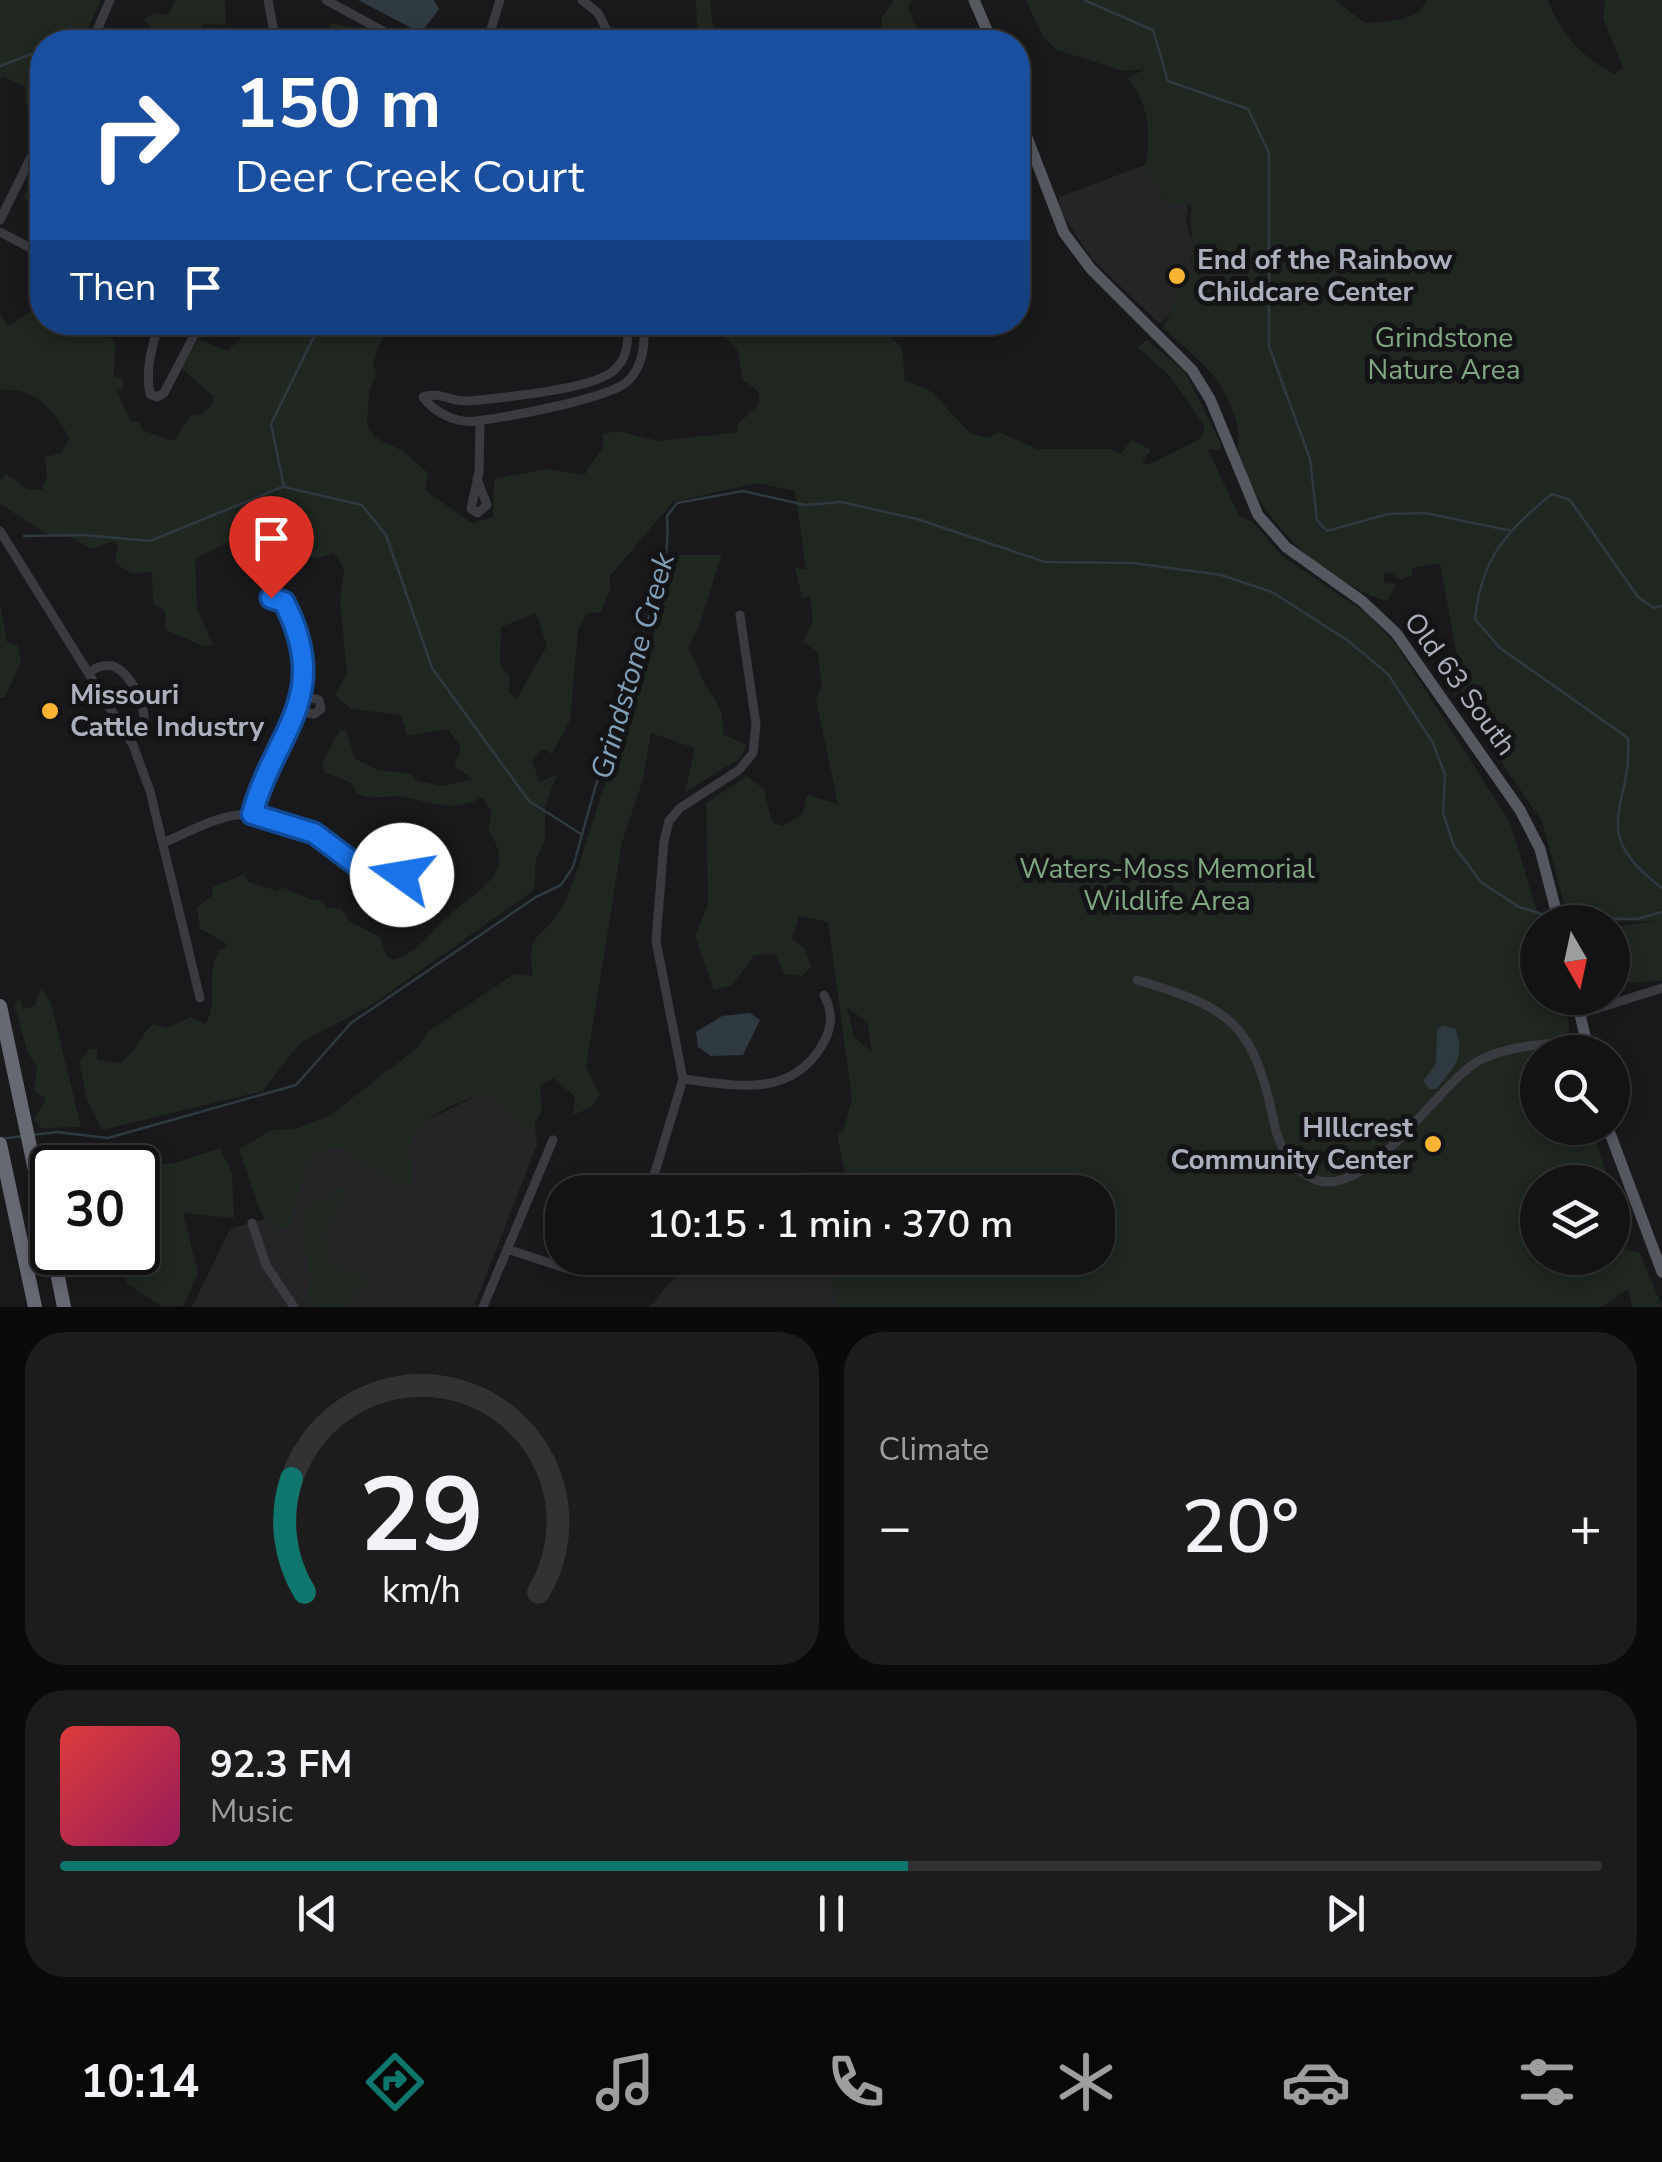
<!DOCTYPE html>
<meta charset="utf-8">
<style>
:root{--surface:#131314;--page:#1c1c1d;--text:#f1f3f6;--muted:#9d9ea0;--line:#323234;--accent:#0f766e}
body{margin:0;font-family:"Nunito Sans",sans-serif;background:var(--page);color:var(--text);height:100vh;display:flex;flex-direction:column;font-size:38px;white-space:nowrap}
*{box-sizing:border-box;margin:0}
p{font-size:32px;color:var(--muted)}
.icon{flex:none;width:55px;height:55px;fill:none;stroke:currentColor;stroke-width:2;stroke-linecap:round;stroke-linejoin:round}
.map{position:relative;height:1307px;overflow:hidden}
.drawer{display:flex;flex-direction:column;gap:25px;padding:25px;background:#0a0a0b;flex:1}
.drawer>*{flex:none}
.hud{position:absolute;left:30px;top:30px;width:1000px;height:305px;border-radius:40px;box-shadow:0 5px 15px #0003,0 0 0 2px var(--line);background:#1a4fa0;color:#fff;overflow:hidden}
.needle{width:65px;rotate:171deg}
.controls{position:absolute;left:1520px;top:905px;display:grid;gap:20px}
.controls a{display:grid;place-items:center;width:110px;height:110px;border-radius:50%;background:var(--surface);box-shadow:0 5px 15px #0003,0 0 0 2px var(--line);font-size:50px}
.speed{position:absolute;left:30px;top:1145px;display:flex;gap:20px;font-size:50px;font-weight:700;text-align:center}
.speed>*{display:grid;place-content:center;width:130px;height:130px;border-radius:50%;background:var(--surface);box-shadow:0 5px 15px #0003,0 0 0 2px var(--line);line-height:1}
.speed .limit{border:5px solid #111;border-radius:15px;background:#fff;color:#111}
.pin{position:absolute;display:grid;place-items:center;width:85px;height:85px;color:#fff;margin:-102px -42px;border-radius:50% 50% 50% 0;rotate:-45deg;box-shadow:0 0 10px #0007}
.pin .icon{rotate:45deg}
.me{position:absolute;width:110px;margin:-55px;rotate:283deg;stroke-linejoin:round;filter:drop-shadow(0 0 8px #0008)}
.turn{display:flex;align-items:center;gap:35px;height:210px;padding:0 40px;font-size:45px}
.turn .icon{width:130px;height:130px;stroke-width:2.5}
.turn b{display:block;font-size:70px;line-height:85px}
.then{display:flex;align-items:center;height:95px;padding:0 40px;background:#0003;gap:20px;font-size:38px}
.big{font-size:75px;font-weight:600;line-height:1.1}
.drawer .tile{flex:1;display:flex;flex-direction:column;justify-content:center;gap:15px;min-width:0;padding:0 35px;border-radius:40px;background:var(--page)}
.drawer .dial{align-items:center;gap:0}
.dial svg{height:260px;overflow:visible;fill:none;stroke:var(--line);stroke-width:7;stroke-linecap:round;text-anchor:middle}
.dial text{fill:var(--text);stroke:none}
.song{display:flex;align-items:center;gap:30px}
.cover{width:120px;height:120px;border-radius:15px;background:linear-gradient(135deg,hsl(0 70% 55%),hsl(330 70% 35%))}
.played{height:10px;border-radius:5px;background:linear-gradient(90deg,var(--accent) 55%,var(--line) 55%)}
.keys{display:flex;justify-content:space-around;direction:ltr}
.heat{display:flex;justify-content:space-between;align-items:center;font-size:55px;direction:ltr}
.drawer .tiles{flex:1;display:grid;gap:25px;grid-template-columns:1fr 1fr}
.tile:last-child{grid-column:span 2}
.trip{position:absolute;left:545px;top:1175px;width:570px;height:100px;border-radius:40px;background:var(--surface);box-shadow:0 5px 15px #0003,0 0 0 2px var(--line);font-weight:600;line-height:100px;text-align:center}
.tabs{display:flex;height:160px;justify-content:space-around;align-items:center;background:#080808;color:var(--muted)}
.tabs .icon{width:70px;height:70px}
.tabs .selected{color:var(--accent)}
.tabs b{font-size:45px;color:var(--text)}
.map>svg:first-child{display:block}
.built{fill:#252528}
.green{fill:#1f2720;fill-rule:evenodd}
.water{fill:#2e3940}
.lines{fill:none;stroke-linecap:round;stroke-linejoin:round}
.stream{stroke:#2e3940;stroke-width:2.5}
.minor{stroke:#3a3b41;stroke-width:9}
.major{stroke:#565860;stroke-width:11}
.highway{stroke:#666972;stroke-width:14}
.route-casing{stroke:#114b97;stroke-width:25}
.route{stroke:#1a73e8;stroke-width:18}
.poi-dot{fill:#fab332;stroke:#141416;stroke-width:4}
.labels{text-anchor:middle;dominant-baseline:central;stroke-width:10;stroke-linejoin:round;paint-order:stroke}
.poi-label{font-size:28px;font-weight:bold;fill:#abb0bc;stroke:#141416;text-anchor:start}
.park-label{font-size:28px;fill:#81a783;stroke:#141416}
.street-label{font-size:28px;fill:#abb0bc;stroke:#141416}
.water-label{font-size:30px;font-style:italic;fill:#819fb7;stroke:#141416}
</style>
<div class="map">
<svg width="1662" height="1307" viewBox="0 0 1662 1307">
<rect width="100%" height="100%" fill="#19191b"/>
<path class="built" d="M1145,165L1164,200L1188,201L1186,221L1195,249L1189,263L1204,277L1160,324L1092,259L1059,209V197Z
M528,1070L537,1144L475,1304L481,1307H192L230,1229L291,1211L297,1180L312,1152L412,1128Z
M691,1258H836L844,1307H649Z"/>
<path class="green" d="M0,0H101L82,42H42V104L25,105V87L3,76L0,80Z
M175,0H225L226,25L204,24L201,28L221,35L223,42H154V31L144,20L154,13L168,15Z
M696,0H710L715,42H698Z
M894,0H912L908,8L917,29L912,36L915,42H885L881,18Z
M1026,0H1335L1365,23C1388,21 1416,23 1427,0H1548C1559,32 1584,60 1615,74L1623,68L1603,19L1605,0H1662V981L1613,983V928L1655,921L1569,922L1542,821L1444,679L1457,657L1440,563L1412,568V575L1401,580L1391,573L1383,574L1385,583L1397,584L1387,601C1324,583 1256,518 1239,454C1237,447 1239,439 1238,431C1237,417 1226,394 1218,382C1209,367 1177,341 1163,328L1174,306V293L1195,269L1190,264C1198,242 1187,229 1192,208L1187,202L1168,206L1145,167C1152,135 1149,104 1128,78L1145,69L1123,71L1057,50L1043,37Z
M332,23L354,28L360,42H316Z
M42,161V222L38,206L23,198Z
M42,304V322L113,323L109,337L115,342L114,376L122,378L124,386L117,392L131,421L141,422L142,430L174,441L190,416L203,414L212,404L213,396L181,368L199,339L227,351L257,323H388L373,361L376,375L369,392L367,424L374,437L403,451L428,473L425,490L472,523L493,517L494,479L547,469L584,475L603,447V434L618,431L659,441L738,432L737,425L760,403L758,391L743,380L738,351L717,329L719,323H841L842,329L861,336L888,334L902,348L905,380L932,392L970,433L988,438L999,432L1037,449H1111L1120,454L1132,440L1151,450L1142,462L1148,465L1200,439L1205,427L1170,376L1137,347L1147,340L1185,372L1221,444V450L1208,449L1239,516L1253,522L1283,557L1369,615L1397,646L1510,822L1539,919L1544,921L1538,922V998H1559L1563,1014L1568,1018L1571,1052H1538V1128H1592L1609,1182H1538V1258H1612L1613,1194L1621,1220L1613,1232L1616,1247L1640,1253L1662,1307H1632L1628,1289L1601,1307H835L834,1282L819,1258H1098V1192H783L784,1187L803,1185L807,1172H845L837,1134L843,1131L852,1099L828,922L799,916L792,939L805,949L811,967L802,976L784,974L775,954L754,955L732,985L714,990L695,936L708,904L706,803L747,776L764,789L772,822L782,826L803,814L807,795L838,804L816,700L822,684L817,652L803,641L813,621L810,597H802L795,568L806,569L795,491L757,483L673,502L609,577L611,587L601,612L586,614L578,630L570,720L552,754L543,749L532,759L539,782L557,775L545,806V842L536,858L534,890L373,1004L300,1043L263,1091L102,1130L87,1100L79,1062L90,1048L97,1050V1060L120,1063C136,1052 139,1037 153,1024L167,1028L191,1017L206,1024C219,998 205,974 219,950L226,949L225,942L200,929L197,907L212,896L213,887L244,874L249,882L277,891L282,887L312,900L323,901L326,908L341,909L350,922L380,937L387,957L394,960C423,950 432,929 455,910C485,886 516,871 488,829L492,812L482,797C452,814 434,802 403,797C385,795 375,801 356,793L352,783L325,773L322,762L340,730L347,732L354,758L378,770L412,774L417,781L442,786L473,779L454,766L461,748L448,729L407,736L401,715L351,709L335,695L347,673L340,601L344,569L334,553L319,558L300,554L290,530L258,527L195,559L197,609L213,644L205,647L166,630L165,610L153,604L152,572L132,574L115,563L118,544L113,541L91,549L71,537L50,536L0,504V480L6,474L27,489L42,490L47,476L45,457L61,453L70,438C52,410 37,387 0,390V314L8,326ZM536,613L547,646L517,698L509,693L510,677L500,665L501,627ZM847,1007L868,1023L871,1051L854,1037Z
M679,555H722C710,586 704,621 688,648C697,660 698,673 705,684C716,701 725,711 723,734L746,745L741,758L685,792L695,748L651,733L643,779L622,842L586,1067L600,1095L592,1107L573,1115L575,1097L553,1078L540,1086L542,1111L531,1130L521,1128L498,1100L484,1093C461,1101 417,1117 411,1143C408,1157 415,1171 411,1184L401,1186L338,1147L314,1154L304,1172L289,1227L274,1230L260,1211L239,1149L272,1130L294,1129L329,1116L417,1048L429,1031L514,974L533,976C526,933 537,943 558,914C565,904 570,888 575,877Z
M0,603L7,642L18,646L21,662L5,697L0,698Z
M41,988L51,1003L81,1127L41,1128L34,1120L46,1098L34,1091L37,1065L28,1054L14,1004L20,998L24,1009L35,1006Z
M220,1148L232,1173L234,1218L183,1213L198,1273L184,1306L163,1307L126,1283L120,1253L138,1252V1168L118,1167L175,1163Z
M341,1187L348,1191L325,1231L327,1259L351,1274L358,1267L369,1280L367,1290L355,1293L346,1307H314L306,1298C321,1256 284,1244 314,1197L328,1198Z"/>
<path class="water" d="M358,0H434L439,9L421,33Z
M750,1013L760,1020L743,1055L711,1056L698,1047L696,1032L722,1016Z
M1442,1025L1455,1029C1467,1055 1453,1069 1436,1089H1429L1423,1081L1436,1064L1437,1030Z"/>
<g class="lines">
<path class="stream" d="M1084,0L1153,30L1168,81L1248,109L1269,153V346L1310,459L1317,520L1327,531L1388,514L1425,513L1512,531
M0,66L34,53L42,60
M321,322L271,424L284,487L362,505L386,535L432,668L529,801L581,834
M24,536L84,535L150,541L282,487
M1662,606L1654,608L1638,597L1570,500L1552,494C1506,531 1481,559 1475,619L1500,648L1628,738C1633,809 1585,830 1662,888
M1563,918L1637,919L1662,912
M31,1135L57,1132L108,1138L296,1085L351,1023L536,897L561,885L573,867C593,795 613,721 637,651C653,604 671,567 667,516L677,503L743,491L805,505L841,502L917,519L1045,562L1133,563L1221,575L1272,592L1347,640L1388,674L1433,743L1445,775L1443,813L1454,846L1481,882L1519,907L1555,918
M1,1139L23,1136"/>
<path class="minor" d="M268,0L276,42
M326,0L403,42
M582,0L598,13L613,42
M92,42L110,0
M487,42L500,0
M0,220L42,135
M0,232L42,254
M160,322C152,345 145,370 150,394L157,397L164,393L201,322
M625,322C630,340 628,359 612,372C588,390 500,398 468,401C451,402 439,391 423,397C434,412 456,424 477,421C506,417 609,399 628,381C643,366 646,343 643,322
M477,479L487,505L478,513L471,509L479,472L480,421
M0,531L133,745L150,791L200,998
M89,672C96,668 103,664 112,666C130,670 149,710 143,726L128,737
M297,711L314,714L321,709L319,700L301,695
M253,814C258,790 270,773 282,751C307,702 310,652 284,603L271,597
M163,843C189,832 221,813 251,814C275,816 311,828 330,842C367,868 396,901 433,850
M1137,980C1235,1009 1254,1025 1275,1127C1279,1144 1289,1161 1302,1172C1360,1220 1436,1081 1482,1059C1513,1044 1553,1044 1587,1040
M1580,1014L1662,988
M683,1079C733,1085 789,1099 821,1047C832,1029 834,1014 824,995
M649,1192L683,1079L656,941L664,841L669,821L680,808L739,770L753,753L756,724L740,615
M252,1223L266,1265L294,1307
M507,1249L568,1269L609,1258
M483,1307L553,1140"/>
<path class="major" d="M974,0L992,42
M1018,114L1064,233L1091,269L1192,370L1210,399L1258,515L1286,547L1362,601L1396,633L1520,810L1540,849L1559,922
M1576,998L1589,1052
M1608,1128L1662,1272"/>
<path class="highway" d="M0,1006L52,1250
M0,1144L35,1307
M53,1252L64,1307"/>
</g>
<g class="lines">
<defs>
<path id="route" d="M271,598L284,602C333,697 275,731 252,814L314,833L366,872L402,875"/>
</defs>
<use href="#route" class="route-casing"/>
<use href="#route" class="route"/>
</g>
<g class="poi-dot">
<circle cx="1177" cy="276" r="10"/>
<circle cx="50" cy="711" r="10"/>
<circle cx="1433" cy="1144" r="10"/>
</g>
<g class="labels">
<g class="poi-label">
<text x="1197" y="260">End of the Rainbow<tspan x="1197" dy="32">Childcare Center</tspan></text>
<text x="70" y="695">Missouri<tspan x="70" dy="32">Cattle Industry</tspan></text>
<text x="1413" y="1128" text-anchor="end">HIllcrest<tspan x="1413" dy="32">Community Center</tspan></text>
</g>
<g class="park-label">
<text x="1444" y="338">Grindstone<tspan x="1444" dy="32">Nature Area</tspan></text>
<text x="1167" y="869">Waters-Moss Memorial<tspan x="1167" dy="32">Wildlife Area</tspan></text>
</g>
<g class="street-label">
<text transform="translate(1460 684) rotate(54)">Old 63 South</text>
</g>
<g class="water-label">
<text transform="translate(633 666) rotate(-74)">Grindstone Creek</text>
</g>
</g>
</svg>
<div class="controls">
<a><svg class="needle" viewBox="-14 -14 28 28"><path d="M0-13l5 13h-10z" fill="#e53935"/><path d="M0 13l5-13h-10z" fill="#9d9ea0"/></svg></a>
<a><svg class="icon" aria-label="search" viewBox="0 0 24 24"><circle cx="10" cy="10" r="6"/><path d="M15 15l6 6"/></svg></a>
<a><svg class="icon" aria-label="layers" viewBox="0 0 24 24"><path d="M12 4l9 5-9 5-9-5zM3 14l9 5 9-5"/></svg></a>
</div>
<div class="speed"><div class="limit">30</div></div>
<div class="pin" style="left:271px;top:598px;background:#d93025"><svg class="icon" aria-label="arrive" viewBox="0 0 24 24"><path d="M6 21V4h12l-3 4 3 4H6"/></svg></div>
<svg class="me" style="left:402px;top:875px" viewBox="-20 -20 40 40"><circle r="19" fill="#fff"/><path d="M0-13L10 11 0 6-10 11z" fill="#1a73e8"/></svg>
<div class="trip">10:15 · 1 min · 370 m</div>
<div class="hud">
<div class="turn"><svg class="icon" aria-label="right" viewBox="0 0 24 24"><path d="M7 20v-9h11M14 6l5 5-5 5"/></svg><div><b>150 m</b>Deer Creek Court</div></div>
<div class="then">Then<svg class="icon" aria-label="arrive" viewBox="0 0 24 24"><path d="M6 21V4h12l-3 4 3 4H6"/></svg></div>
</div>
</div>
<section class="drawer">
<div class="tiles">
<div class="tile dial"><svg viewBox="0 0 100 80">
<path d="M14 69A42 42 0 1 1 86 69"/>
<path d="M14 69A42 42 0 0 1 10 34" stroke="#0f766e"/>
<text x="50" y="56" font-size="32" font-weight="700">29</text>
<text x="50" y="72" font-size="11">km/h</text>
</svg></div>
<div class="tile"><p>Climate</p>
<div class="heat"><a>−</a><b class="big">20°</b><a>+</a></div>
</div>
<div class="tile">
<div class="song"><i class="cover"></i><div><b>92.3 FM</b><p>Music</p></div></div>
<div class="played"></div>
<div class="keys"><svg class="icon" aria-label="previous" viewBox="0 0 24 24"><path d="M18 5L8 12l10 7zM5 5v14"/></svg><svg class="icon" aria-label="pause" viewBox="0 0 24 24"><path d="M8 5v14M16 5v14"/></svg><svg class="icon" aria-label="next" viewBox="0 0 24 24"><path d="M6 5l10 7-10 7zM19 5v14"/></svg></div>
</div>
</div>
</section>
<nav class="tabs">
<b>10:14</b>
<svg class="icon selected" aria-label="directions" viewBox="0 0 24 24"><path d="M12 3l9 9-9 9-9-9zM9 14v-3h6M13 9l2 2-2 2"/></svg>
<svg class="icon" aria-label="music" viewBox="0 0 24 24"><path d="M9 18V5l10-2v13"/><circle cx="6" cy="18" r="3"/><circle cx="16" cy="16" r="3"/></svg>
<svg class="icon" aria-label="phone" viewBox="0 0 24 24"><path d="M5 4h4l2 5-3 2q2 4 5 5l2-3 5 2v4C11 20 4 13 5 4z"/></svg>
<svg class="icon" aria-label="climate" viewBox="0 0 24 24"><path d="M12 3v18M4 7l16 10M4 17L20 7"/></svg>
<svg class="icon" aria-label="car" viewBox="0 0 24 24"><path d="M5 17H2v-5l4-1 3-4h7l3 4 3 1v5h-3M9 17h6M6 11h13"/><circle cx="7" cy="17" r="2"/><circle cx="17" cy="17" r="2"/></svg>
<svg class="icon" aria-label="filters" viewBox="0 0 24 24"><path d="M4 7h16M4 17h16"/><circle cx="9" cy="7" r="2"/><circle cx="15" cy="17" r="2"/></svg>
</nav>
